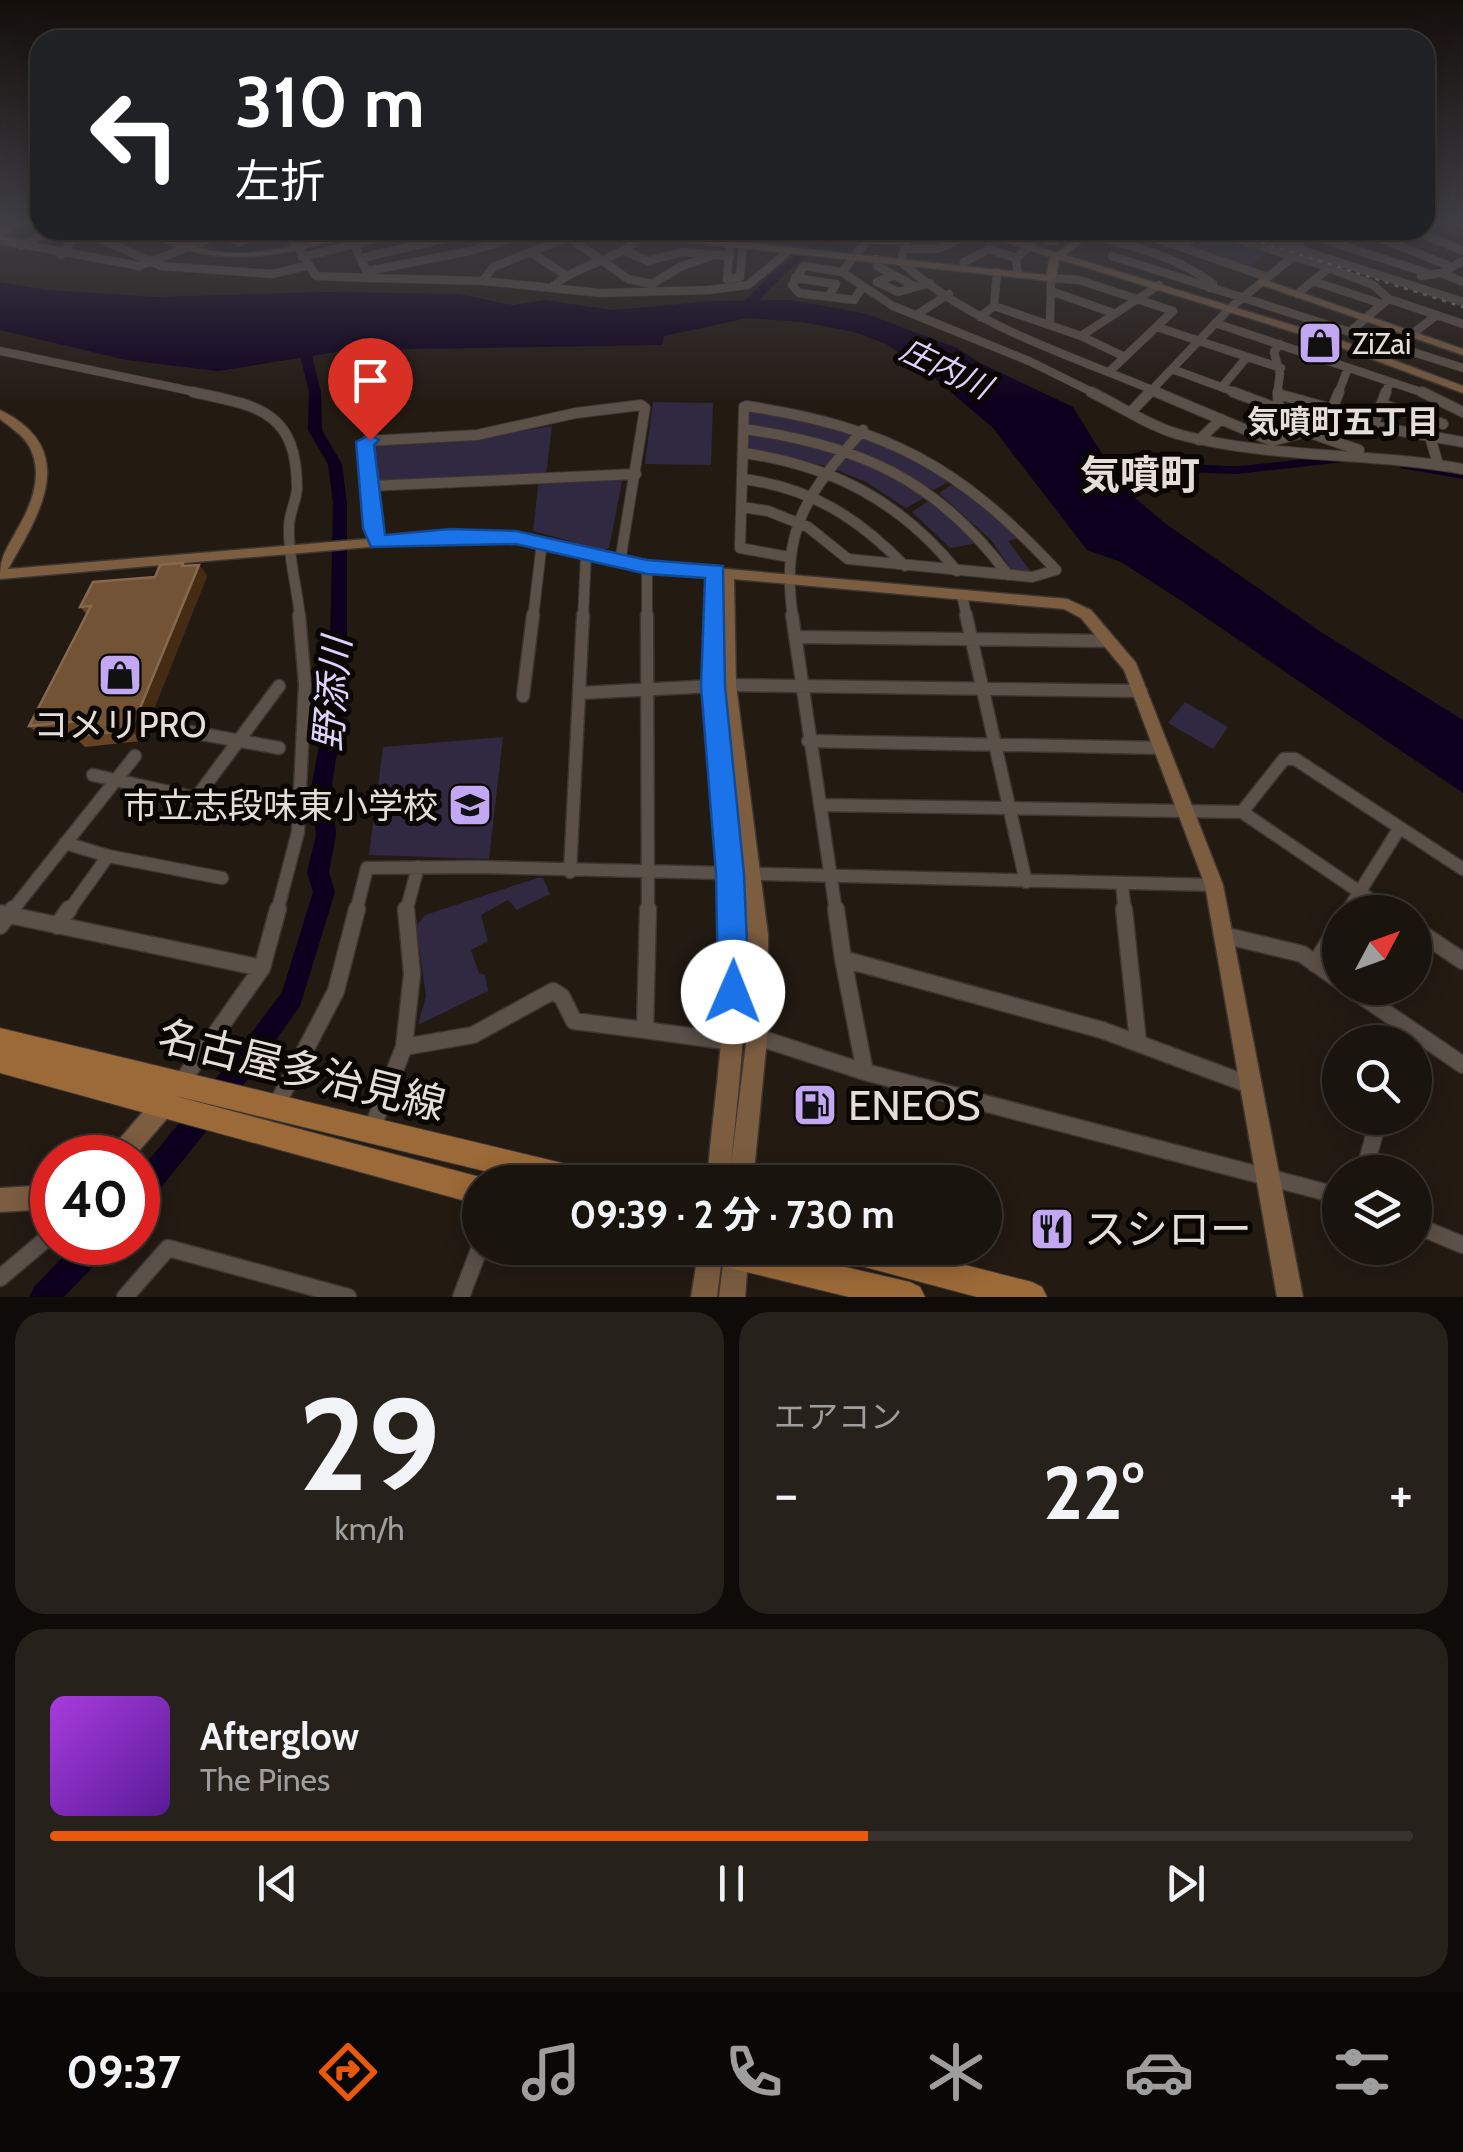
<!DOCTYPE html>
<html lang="ja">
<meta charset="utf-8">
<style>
:root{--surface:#1a140e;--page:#27211c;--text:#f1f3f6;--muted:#9f9e9e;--line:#38332e;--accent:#ea580c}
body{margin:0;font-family:Cabin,"Noto Sans JP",sans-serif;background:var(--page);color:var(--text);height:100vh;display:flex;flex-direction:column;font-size:38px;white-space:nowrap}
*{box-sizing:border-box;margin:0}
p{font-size:32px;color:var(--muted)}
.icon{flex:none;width:55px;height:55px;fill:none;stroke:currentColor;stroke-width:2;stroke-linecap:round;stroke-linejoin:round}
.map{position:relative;height:1297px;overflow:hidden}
.panel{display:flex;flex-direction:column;gap:15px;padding:15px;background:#0e0b08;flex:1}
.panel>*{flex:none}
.banner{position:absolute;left:30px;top:30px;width:1405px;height:210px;border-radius:30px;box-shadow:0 5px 25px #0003,0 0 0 2px var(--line);background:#202124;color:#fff;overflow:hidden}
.needle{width:65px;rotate:49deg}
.fabs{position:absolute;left:1322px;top:895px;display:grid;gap:20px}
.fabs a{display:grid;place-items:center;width:110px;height:110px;border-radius:50%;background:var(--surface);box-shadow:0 5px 25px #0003,0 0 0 2px var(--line);font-size:50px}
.speed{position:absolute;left:30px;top:1135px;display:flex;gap:20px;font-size:50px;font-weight:700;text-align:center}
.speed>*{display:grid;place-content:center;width:130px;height:130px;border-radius:50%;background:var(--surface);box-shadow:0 5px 25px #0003,0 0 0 2px var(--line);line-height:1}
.speed .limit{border:15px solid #d22;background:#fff;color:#111}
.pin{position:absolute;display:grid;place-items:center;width:85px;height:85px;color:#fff;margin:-102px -42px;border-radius:50% 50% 50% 0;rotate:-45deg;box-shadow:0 0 10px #0007}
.pin .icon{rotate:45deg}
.me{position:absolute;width:110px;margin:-55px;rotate:1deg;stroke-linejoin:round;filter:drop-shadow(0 0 8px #0008)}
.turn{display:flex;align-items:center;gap:35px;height:210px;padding:0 40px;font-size:45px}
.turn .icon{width:130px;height:130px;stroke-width:2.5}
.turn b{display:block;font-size:70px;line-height:85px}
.big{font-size:75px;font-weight:700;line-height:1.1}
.panel .card{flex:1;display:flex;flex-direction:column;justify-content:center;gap:15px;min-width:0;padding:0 35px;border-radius:30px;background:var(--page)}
.panel .dial{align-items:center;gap:0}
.dial b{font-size:130px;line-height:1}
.song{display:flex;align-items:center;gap:30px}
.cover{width:120px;height:120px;border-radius:15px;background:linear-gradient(135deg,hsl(280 70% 55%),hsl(270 70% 35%))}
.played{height:10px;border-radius:5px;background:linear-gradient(90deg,var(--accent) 60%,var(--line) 60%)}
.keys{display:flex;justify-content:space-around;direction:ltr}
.heat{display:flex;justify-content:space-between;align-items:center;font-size:55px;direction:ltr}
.panel .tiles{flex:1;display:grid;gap:15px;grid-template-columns:1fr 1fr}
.card:last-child{grid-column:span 2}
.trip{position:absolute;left:462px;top:1165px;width:540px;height:100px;border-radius:50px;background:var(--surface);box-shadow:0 5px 25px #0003,0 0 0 2px var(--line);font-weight:700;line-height:100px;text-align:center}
.tabs{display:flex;height:160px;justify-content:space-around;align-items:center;background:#0a0806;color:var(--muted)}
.tabs .icon{width:70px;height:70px}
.tabs .on{color:var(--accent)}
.tabs b{font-size:45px;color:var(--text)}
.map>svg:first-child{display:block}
.green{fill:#312842}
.water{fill:#0d001f}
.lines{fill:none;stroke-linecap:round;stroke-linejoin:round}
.river{fill:#0d001f;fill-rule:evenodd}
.street-far3-casing{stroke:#3c3531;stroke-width:9}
.street-far2-casing{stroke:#3c3531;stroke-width:12}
.street-far1-casing{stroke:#3c3531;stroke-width:15}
.street-casing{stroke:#3c3531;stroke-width:19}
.secondary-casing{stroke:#3c3531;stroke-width:3}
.primary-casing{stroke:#3c3531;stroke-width:2}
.highway-casing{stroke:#3c3531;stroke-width:2}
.street-far3{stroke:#5c5148;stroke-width:8}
.street-far2{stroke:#5c5148;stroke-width:10}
.street-far1{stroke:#5c5148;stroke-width:12}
.street{stroke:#5c5148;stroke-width:16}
.secondary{fill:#7c5d40;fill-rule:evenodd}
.primary{fill:#9c6a38;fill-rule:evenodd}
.highway{fill:#c77a2d;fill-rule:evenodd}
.rail{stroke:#8a827c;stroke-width:2.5;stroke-dasharray:4 6;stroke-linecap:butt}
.wall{fill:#664322}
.shaded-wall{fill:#452b13}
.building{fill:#735335;stroke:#85694f;stroke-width:2.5}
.route{fill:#1a73e8;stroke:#114b97;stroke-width:2.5}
.labels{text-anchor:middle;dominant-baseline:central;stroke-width:10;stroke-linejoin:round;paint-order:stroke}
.far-poi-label{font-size:30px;fill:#e4ddd8;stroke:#090604;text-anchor:start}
.far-water-label{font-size:32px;font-style:italic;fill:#dfd0fc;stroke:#090604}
.far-neighbourhood-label{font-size:32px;font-weight:bold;fill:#e4ddd8;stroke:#090604}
.poi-label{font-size:35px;fill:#e4ddd8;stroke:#090604}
.water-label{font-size:38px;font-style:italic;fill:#dfd0fc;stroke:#090604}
.quarter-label{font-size:40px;font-weight:bold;fill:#e4ddd8;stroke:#090604}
.near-street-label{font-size:42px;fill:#e4ddd8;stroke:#090604}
.near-poi-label{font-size:42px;fill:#e4ddd8;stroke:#090604;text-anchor:start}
</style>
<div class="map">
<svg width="1463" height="1297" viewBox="0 0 1463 1297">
<rect width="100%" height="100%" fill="#231a12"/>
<path class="green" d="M1208,232L1271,250L1247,269L1185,247Z
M653,402L713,403L711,465L645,464Z
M747,408L857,430L845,446L747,426Z
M552,426L546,475L375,483L370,448L374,445L463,441Z
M746,432L841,451L827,466L746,450Z
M865,434L955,478L934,490L852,448Z
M848,453L929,495L906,508L866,482L834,469Z
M623,477L609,548L603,550L533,531L539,479Z
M958,481L1022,537L1008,541L1032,573L1013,572L991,540L939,493Z
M933,498L979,543L950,548L912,512Z
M1185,702L1228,727L1213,749L1168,723Z
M503,737L489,859L369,855L383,747Z
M537,878H543L550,894L517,910L508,900L481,915L488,941L471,950L479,973L485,975L488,991L418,1025L426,996L416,926L425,915Z"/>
<path class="water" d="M0,282L48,290L155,297L327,292L459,294L513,305L545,300L612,310L715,301L789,300L864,313L957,348L980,363L1073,407L1123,488L1166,524L1324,634L1463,720V793L1177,598L1121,562L1087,550L993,428L925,370L886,344L854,332L802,322L748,318L664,336L662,345L349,350L218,371L126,360L0,330Z"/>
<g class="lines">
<path class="river" d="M925,230H940C909,248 871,233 838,242C799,252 773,289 744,314L734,312C767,278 805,236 855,233C879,232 902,236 925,230Z
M298,333L302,334L310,347L321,392L322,430L342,464L347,503V695L332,783L336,835L329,872L335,892L300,1006L249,1078L148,1204L138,1208V1173L231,1060L282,992L313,892L307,872L316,835L312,783L329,695L333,503L328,464L308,430L309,392L298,347L292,337Z
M1339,455L1344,456V462L1237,474L1146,471L1106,478L1099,474C1129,454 1201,467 1238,466C1271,464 1305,458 1339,455Z
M1405,461L1463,471V479L1400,468V462Z
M77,1242H111L107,1252L64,1297H29L34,1287Z"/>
<defs>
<path id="street-far3" d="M1425,225L1432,223
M81,230L161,266L272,274L306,266
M287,230L316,276L370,278
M731,230L727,279L740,277L744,230
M869,230L866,242L842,272L893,306L1029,361L1096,394
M1071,230C1121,244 1171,252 1213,284L1210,288
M1132,230L1267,277
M1207,230L1322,265L1373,285L1389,299L1463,324
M1239,230L1463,302
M1294,230L1301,249
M1360,230L1452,267
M1413,230L1463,251
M0,232L22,223
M219,234L239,242L276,230
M1307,234L1427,273
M898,235L923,230
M570,238L628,279L652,284
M0,240L139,266L232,230
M867,240L906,241L901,262C975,328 1073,356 1162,394
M21,246L53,230
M1180,246L1208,230
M355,247L370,278L483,281L601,293L709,290L748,285L790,250
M904,249H938L978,230
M627,252L648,261L683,252L730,256
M532,253L564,274
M61,255L75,237L89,231
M1112,256L1463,368
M302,257L412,230
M362,258L481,230
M876,259L877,266L916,287
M963,268L964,262L989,249L1016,258
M368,271L470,251L541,230
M842,272L804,266L792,285L799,293L854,300L863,286
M1441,273L1463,282
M1018,274L1016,258L1032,245
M894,275L877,282L898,292L930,283
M1421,276L1441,273L1463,261
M795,278L836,284L829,296
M483,281L493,267L586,230
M1313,281L1382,304
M551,288C582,260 618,264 648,230
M652,289V284L680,267L711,256
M1051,291L1113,313
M1297,294L1329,268
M994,306L1081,336L1125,357
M916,315L949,294
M980,317L994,306L997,272
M1215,323L1427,394
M1050,325L1051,278L1079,280L1173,311L1109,372
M1157,327L1281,368
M1352,330L1386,301
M1412,334L1437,315
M1081,336L1159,285
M0,351L205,394
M1172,369L1240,394
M1222,387L1247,357
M1148,394L1230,308L1294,256
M1277,394L1280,374L1274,352L1280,344
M1338,394L1348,368
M1385,394L1390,382"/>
<path id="street-far2" d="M193,392C259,406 297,411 297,489C296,502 289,513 289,527C288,559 297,585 300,618
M1091,392C1120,406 1151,427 1181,435C1273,459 1370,452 1463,469
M1156,392L1272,441L1306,432
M1233,392L1274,407
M1278,392L1279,422L1359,450
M1386,392L1373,426L1463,442
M1422,392L1463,412
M1278,394L1332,409L1339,392
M1381,404L1443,424
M1332,409L1375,420
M1130,413L1150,392
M744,429C859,445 938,480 1008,575
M1430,437L1438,464
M1199,440L1221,419
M744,453C833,466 900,501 957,571
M743,479C811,488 857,517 905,566
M369,486L636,474
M742,507L768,511L808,527L848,559L1032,577L1056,570C959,466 888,428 747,406L744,407L740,548L789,557
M378,542L372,528L367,441L477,435L576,413L641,405L645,408L620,562
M647,567V618
M962,595L967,618
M533,618L542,542
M583,618L586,554
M793,618C780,530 807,493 863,430"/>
<path id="street-far1" d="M647,615L648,912
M792,615L836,912
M966,615L1026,882
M795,637L1108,641
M728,685L1141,691
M580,693L713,686
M523,696L533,615
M191,732L279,748
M808,741L1163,748
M93,775L246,809
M196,798L279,686
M820,805L1242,812L1389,912
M1242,812L1284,759H1295L1463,869
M65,843L108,856L222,878
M570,872L583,615
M1122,885L1125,912
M11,912L135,756
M68,912L108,856
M277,912L298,832L305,684L299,615
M356,912L367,868L480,867L1214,885
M406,912L418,867
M1347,912L1399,829"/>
<path id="street" d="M648,909L645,1030L732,1042
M836,909L843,959L1102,1030L1250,1085
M1124,909L1138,1042
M1386,909L1390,912
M0,913L262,968
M0,926L13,909
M57,926L69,909
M1415,929L1463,961
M1223,935L1302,954L1340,981
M843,959L865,1072L1340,1196
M1315,964L1340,924
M1350,988L1463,1065
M757,1037L865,1072
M404,1047L473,1035L553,991L562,997L574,1021L645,1030
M180,1084L262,968L278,909
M276,1106L336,991L357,909
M372,1129L404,1047L412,974L406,909
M1364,1172L1379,1118
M1415,1225L1463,1245
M0,1278L52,1234
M125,1297L168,1248L348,1297
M461,1297L480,1247"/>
<path id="secondary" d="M141,230C164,230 185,245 207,250C256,260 306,243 353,230H366C353,237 337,240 322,244C260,261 198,265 141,230Z
M597,230H625L1047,275L1049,260L1051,257L969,230H982L1057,253L1088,230H1097L1065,255L1337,339L1463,386V393L1329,343L1059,259L1056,278L1051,281L601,233Z
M1262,279L1463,349V355L1259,284L1257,282Z
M0,410C80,449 41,512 8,569L450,532L515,533L647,562L1067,599L1091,610L1136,663L1223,885L1303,1297H1277L1205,885L1124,670L1081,618L1064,609L734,579L736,685L768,935V1028L753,1182H707C713,1106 726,1030 725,953C723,827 704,703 709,577L647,572L515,541L450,540L0,579C0,555 7,549 18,528C32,504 44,473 29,446C23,435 10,427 0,419ZM735,813L748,935V1028L731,1164C737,1105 744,1045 745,985C746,927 740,870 735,813Z
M168,1089L176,1092L179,1100L176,1108L133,1158H107L110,1150L160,1092Z
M52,1185V1209L0,1212V1188Z
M699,1248H723L717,1297H691Z
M725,1248H749L745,1297H719Z"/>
<path id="primary" d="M0,1028L583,1168L593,1172L597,1182H530L168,1094L480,1177L490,1182H480V1205L0,1073Z
M691,1248H763L910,1282L920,1287L925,1297H849L705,1262L695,1258Z
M832,1248H898L1032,1282L1042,1287L1047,1297H977L846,1262L836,1258Z"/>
<path id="highway" d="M1450,223H1463V229Z"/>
</defs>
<use href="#street-far3" class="street-far3-casing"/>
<use href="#street-far2" class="street-far2-casing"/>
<use href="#street-far1" class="street-far1-casing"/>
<use href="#street" class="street-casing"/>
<use href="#secondary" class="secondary-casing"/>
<use href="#primary" class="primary-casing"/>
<use href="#highway" class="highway-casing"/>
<use href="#street-far3" class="street-far3"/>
<use href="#street-far2" class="street-far2"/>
<use href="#street-far1" class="street-far1"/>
<use href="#street" class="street"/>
<use href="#secondary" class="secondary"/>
<use href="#primary" class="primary"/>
<use href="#highway" class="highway"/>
<path class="rail" d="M1223,230L1463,307"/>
</g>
<path class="wall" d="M997,230H1070L1068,237L1057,245H1045L1034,238L1026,239Z
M183,563L185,566L199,565L207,576L141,741L85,747L74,736L75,734L41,737L29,726L87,615L80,607L155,577Z"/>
<path class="shaded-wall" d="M1028,230H1036L1034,238L1026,239Z
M1061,230H1070L1068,237L1057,245Z
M199,565L207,576L141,741L131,730Z"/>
<path class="building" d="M183,563L182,566L199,565L131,730L74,736L81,721L29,726L91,606L80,607L93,582L155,577L160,565Z"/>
<linearGradient id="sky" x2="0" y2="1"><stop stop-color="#130e0a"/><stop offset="0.55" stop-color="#3f3e44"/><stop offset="1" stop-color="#3f3e44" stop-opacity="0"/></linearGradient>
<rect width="1463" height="405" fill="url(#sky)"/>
<path class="route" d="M370,435L379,440L374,445L385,535L450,529L516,531L647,560L723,566L725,686L744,874L749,992L744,1003L733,1007L722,1003L718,992L716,874L701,686L705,578L647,574L516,544L371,547L363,528L356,442Z"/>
<defs>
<symbol id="shop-square" viewBox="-11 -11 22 22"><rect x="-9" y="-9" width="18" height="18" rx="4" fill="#c2a7f2" stroke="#090604"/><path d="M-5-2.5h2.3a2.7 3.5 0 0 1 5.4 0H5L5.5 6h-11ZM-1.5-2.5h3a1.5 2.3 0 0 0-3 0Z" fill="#111"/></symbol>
<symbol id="school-square" viewBox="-11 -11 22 22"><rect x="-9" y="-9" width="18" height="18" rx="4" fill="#c2a7f2" stroke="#090604"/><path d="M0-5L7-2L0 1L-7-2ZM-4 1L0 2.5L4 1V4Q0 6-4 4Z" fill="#111"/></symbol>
<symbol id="fuel-square" viewBox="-11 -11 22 22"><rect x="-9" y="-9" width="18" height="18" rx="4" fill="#c2a7f2" stroke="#090604"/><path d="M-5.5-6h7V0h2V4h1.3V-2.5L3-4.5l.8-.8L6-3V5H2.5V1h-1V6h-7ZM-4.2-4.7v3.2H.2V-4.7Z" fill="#111"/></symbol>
<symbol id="restaurant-square" viewBox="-11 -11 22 22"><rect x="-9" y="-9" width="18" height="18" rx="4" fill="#c2a7f2" stroke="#090604"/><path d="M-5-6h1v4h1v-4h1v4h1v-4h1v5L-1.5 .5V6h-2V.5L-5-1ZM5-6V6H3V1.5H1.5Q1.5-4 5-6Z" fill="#111"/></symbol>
</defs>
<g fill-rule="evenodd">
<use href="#shop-square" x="1295" y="318" width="50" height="50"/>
<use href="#shop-square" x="95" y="650" width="50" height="50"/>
<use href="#school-square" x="445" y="780" width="50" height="50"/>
<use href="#fuel-square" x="790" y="1080" width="50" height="50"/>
<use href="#restaurant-square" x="1027" y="1204" width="50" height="50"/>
</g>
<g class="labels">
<g class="far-poi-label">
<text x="1352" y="343">ZiZai</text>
</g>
<g class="far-water-label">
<text transform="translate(946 368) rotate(26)">庄内川</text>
</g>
<g class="far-neighbourhood-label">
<text x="1343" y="421">気噴町五丁目</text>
</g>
<g class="poi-label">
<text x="120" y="724">コメリPRO</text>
<text x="438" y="805" text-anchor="end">市立志段味東小学校</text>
</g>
<g class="water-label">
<text transform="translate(332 694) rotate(-85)">野添川</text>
</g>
<g class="quarter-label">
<text x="1140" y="474">気噴町</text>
</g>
<g class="near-street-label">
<text transform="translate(302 1070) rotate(14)">名古屋多治見線</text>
</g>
<g class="near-poi-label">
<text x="848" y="1105">ENEOS</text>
<text x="1084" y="1229">スシロー</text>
</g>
</g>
</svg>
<div class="fabs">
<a><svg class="needle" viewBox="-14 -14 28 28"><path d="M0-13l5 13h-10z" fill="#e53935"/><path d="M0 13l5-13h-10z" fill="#9f9e9e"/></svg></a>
<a><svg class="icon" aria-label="search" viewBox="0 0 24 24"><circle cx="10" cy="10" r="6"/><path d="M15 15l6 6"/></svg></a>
<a><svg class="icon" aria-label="layers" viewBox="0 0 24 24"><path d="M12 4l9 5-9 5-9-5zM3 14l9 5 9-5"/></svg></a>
</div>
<div class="speed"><div class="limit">40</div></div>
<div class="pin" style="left:370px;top:440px;background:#d93025"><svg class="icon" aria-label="arrive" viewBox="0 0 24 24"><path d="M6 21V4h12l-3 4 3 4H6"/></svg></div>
<svg class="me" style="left:733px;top:992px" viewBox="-20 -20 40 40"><circle r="19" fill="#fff"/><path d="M0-13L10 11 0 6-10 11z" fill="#1a73e8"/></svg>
<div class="trip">09:39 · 2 分 · 730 m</div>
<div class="banner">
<div class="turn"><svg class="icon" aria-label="left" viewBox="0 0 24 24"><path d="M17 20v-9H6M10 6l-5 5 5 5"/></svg><div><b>310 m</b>左折</div></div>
</div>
</div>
<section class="panel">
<div class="tiles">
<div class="card dial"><b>29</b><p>km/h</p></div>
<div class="card"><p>エアコン</p>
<div class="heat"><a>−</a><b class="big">22°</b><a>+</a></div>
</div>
<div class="card">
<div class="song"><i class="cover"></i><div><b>Afterglow</b><p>The Pines</p></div></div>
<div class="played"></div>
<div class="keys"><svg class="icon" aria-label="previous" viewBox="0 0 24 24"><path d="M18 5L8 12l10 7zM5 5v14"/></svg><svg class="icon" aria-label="pause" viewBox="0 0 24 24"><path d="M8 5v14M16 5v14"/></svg><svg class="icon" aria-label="next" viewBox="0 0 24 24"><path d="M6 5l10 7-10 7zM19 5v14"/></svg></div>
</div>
</div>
</section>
<nav class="tabs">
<b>09:37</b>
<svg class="icon on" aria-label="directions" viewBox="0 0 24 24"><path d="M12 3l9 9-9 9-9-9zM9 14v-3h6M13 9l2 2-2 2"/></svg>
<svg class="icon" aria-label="music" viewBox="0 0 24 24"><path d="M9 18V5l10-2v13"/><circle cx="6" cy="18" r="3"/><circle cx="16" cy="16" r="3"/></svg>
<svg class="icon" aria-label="phone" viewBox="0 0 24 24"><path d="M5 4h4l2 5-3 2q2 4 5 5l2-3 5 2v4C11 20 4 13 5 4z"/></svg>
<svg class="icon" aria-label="climate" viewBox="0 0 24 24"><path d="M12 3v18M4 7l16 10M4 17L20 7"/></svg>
<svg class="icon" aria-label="car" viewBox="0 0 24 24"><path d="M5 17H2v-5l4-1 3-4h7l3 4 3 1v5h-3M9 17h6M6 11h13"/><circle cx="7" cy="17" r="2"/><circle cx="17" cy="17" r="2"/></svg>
<svg class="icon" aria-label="filters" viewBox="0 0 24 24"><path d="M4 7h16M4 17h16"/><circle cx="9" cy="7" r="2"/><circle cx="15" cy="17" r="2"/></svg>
</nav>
